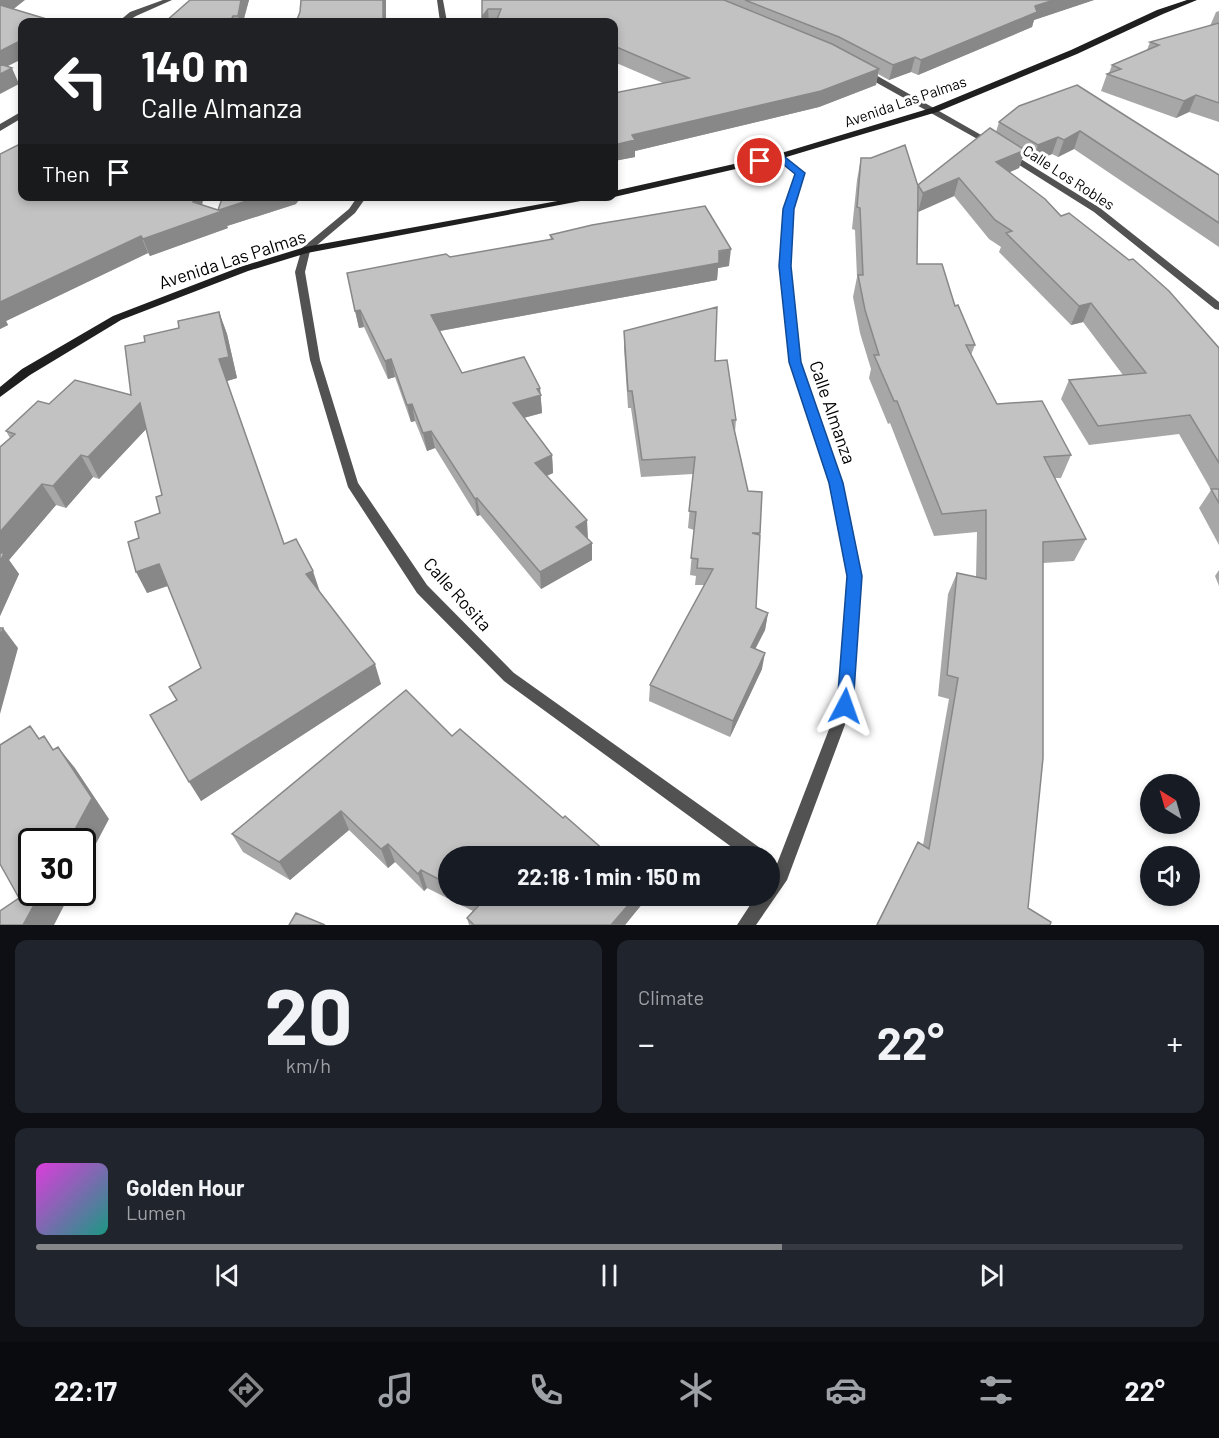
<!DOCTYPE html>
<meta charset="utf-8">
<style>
:root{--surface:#171b24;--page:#20242c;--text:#f1f3f6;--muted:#9ea1a6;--line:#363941;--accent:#858687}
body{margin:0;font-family:Barlow,sans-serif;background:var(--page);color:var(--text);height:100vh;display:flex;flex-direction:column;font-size:22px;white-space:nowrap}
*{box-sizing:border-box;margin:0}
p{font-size:20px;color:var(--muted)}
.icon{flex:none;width:33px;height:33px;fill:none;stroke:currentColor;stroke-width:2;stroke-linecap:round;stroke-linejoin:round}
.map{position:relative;height:925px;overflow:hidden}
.side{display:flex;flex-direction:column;gap:15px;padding:15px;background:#0d0f14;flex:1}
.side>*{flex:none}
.banner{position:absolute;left:18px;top:18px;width:600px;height:183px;border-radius:12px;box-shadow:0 3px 9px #0003;background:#202124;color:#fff;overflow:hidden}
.needle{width:39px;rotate:323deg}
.fabs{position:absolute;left:1140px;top:774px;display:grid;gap:12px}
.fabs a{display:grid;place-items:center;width:60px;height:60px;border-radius:50%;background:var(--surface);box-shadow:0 3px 9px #0003;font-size:30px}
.speed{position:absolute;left:18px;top:828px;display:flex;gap:12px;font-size:30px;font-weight:700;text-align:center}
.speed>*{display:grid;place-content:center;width:78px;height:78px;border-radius:50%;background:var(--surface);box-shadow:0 3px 9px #0003;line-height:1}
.speed .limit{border:3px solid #111;border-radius:9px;background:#fff;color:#111}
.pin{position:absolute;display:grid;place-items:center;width:51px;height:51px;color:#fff;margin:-26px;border:3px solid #fff;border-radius:50%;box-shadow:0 2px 6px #0007}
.me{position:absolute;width:66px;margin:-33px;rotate:4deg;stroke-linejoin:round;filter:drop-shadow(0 0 4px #0008)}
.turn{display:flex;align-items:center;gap:21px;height:126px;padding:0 24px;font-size:27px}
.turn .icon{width:78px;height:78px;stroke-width:2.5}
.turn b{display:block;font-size:42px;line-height:51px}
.then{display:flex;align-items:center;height:57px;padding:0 24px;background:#0003;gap:12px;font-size:22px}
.big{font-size:45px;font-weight:700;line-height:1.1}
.side .widget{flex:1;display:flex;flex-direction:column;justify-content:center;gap:9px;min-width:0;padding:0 21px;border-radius:12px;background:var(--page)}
.side .dial{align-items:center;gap:0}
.dial b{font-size:78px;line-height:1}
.song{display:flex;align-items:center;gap:18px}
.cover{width:72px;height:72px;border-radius:9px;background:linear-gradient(135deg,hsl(300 70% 55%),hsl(170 70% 35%))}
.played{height:6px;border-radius:3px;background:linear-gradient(90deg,var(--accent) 65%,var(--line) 65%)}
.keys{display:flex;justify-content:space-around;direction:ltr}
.heat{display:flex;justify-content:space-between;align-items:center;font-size:33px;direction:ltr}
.side .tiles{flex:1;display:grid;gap:15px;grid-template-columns:1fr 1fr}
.widget:last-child{grid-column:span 2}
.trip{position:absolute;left:438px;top:846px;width:342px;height:60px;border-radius:30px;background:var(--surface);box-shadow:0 3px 9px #0003;font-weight:700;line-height:60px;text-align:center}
.tab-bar{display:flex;height:96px;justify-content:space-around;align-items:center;background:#090b0e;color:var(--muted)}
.tab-bar .icon{width:42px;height:42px}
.tab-bar .active{color:var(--accent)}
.tab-bar b{font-size:27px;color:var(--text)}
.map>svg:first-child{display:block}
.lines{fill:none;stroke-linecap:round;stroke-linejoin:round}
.street{fill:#525252;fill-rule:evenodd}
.secondary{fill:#1f1f1f;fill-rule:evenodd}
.wall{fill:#a7a7a7}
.shaded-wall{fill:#888}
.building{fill:#c2c2c2;stroke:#888;stroke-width:1.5}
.route{fill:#1a73e8;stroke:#114b97;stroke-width:1.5}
.labels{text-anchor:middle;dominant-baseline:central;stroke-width:6;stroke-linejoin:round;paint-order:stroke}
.far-street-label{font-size:15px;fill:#000;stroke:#fff}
.street-label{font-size:18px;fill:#000;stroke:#fff}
</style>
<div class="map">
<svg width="1219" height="925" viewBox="0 0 1219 925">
<rect width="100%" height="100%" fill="#fff"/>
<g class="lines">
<path class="street" d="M163,0H172L136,16L126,22H118L130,12Z
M437,0H443L447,22H440Z
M861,70H867L997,144L990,146L861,74Z
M19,113H22V118L0,131V124Z
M1008,151L1100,208L1219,302V310L1215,309L1094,212L1005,156V152Z
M780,153L804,173L794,209L790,266L800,362L842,483L861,576L852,706L787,880L756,925H737L756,896H770V876L775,869L838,706L847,576L830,483L790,362L780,266L784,209L795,174L777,158V154Z
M358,196H367L355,213L310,251L305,272L320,360L358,483L427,585L514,673L763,850L765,856H744L504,681L417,593L348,487L310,360L295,272L302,248L349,209Z"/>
<path class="secondary" d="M1187,0H1197L1163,14L1077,54L937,112L783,158L614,197L613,196L614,191L778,154L931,108L1071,50L1157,10Z
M585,196H607L307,253L248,271L121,320L30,375L0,397V387L22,369L113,316L240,267L305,247Z"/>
</g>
<path class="wall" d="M190,0H249L243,22H165Z
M482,0H1094L1034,20L1032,27L918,75L911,72L889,80L878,74L876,85L819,107L635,151V157L614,161L663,83L614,62V22H482Z
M1219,11V122L1189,112L1176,118L1101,91L1107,74L1109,73L1112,65L1147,50L1150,42L1210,26L1216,12Z
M1019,106L1219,175V247L1074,149L1058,157L1052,154L1032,163L1023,157L1019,168L1009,172L1219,348V545L1199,508L1211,490L1179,434L1089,445L1061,399L1069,380L1123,375L1083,322L1071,325L999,252L1001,247L989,239L954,196L918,212L917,210V264L955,306L975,345L971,355L997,404L1071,455L1061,478H1054L1086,539L1074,561L1043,563L1028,908L1050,925H876L918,842L923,845L949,699L938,696L948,594L957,573L976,577L977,532L934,536L890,423L888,424L869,378L871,369L860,333L853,297L857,277L855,230L852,229L857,180L861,158L918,188V185L996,132L999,122Z
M0,154L202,205L218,210L296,204L227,226L228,228L150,256L148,253L6,321L8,325L0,329Z
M550,235L729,266L718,268L717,280L440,331L462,373L540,388L542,413L524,418L552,455L553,473L547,476L587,520V538L592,543V560L541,589L480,515L477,516L435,448L427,451L415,421L411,422L395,377L388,379L364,327L359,328L347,273L450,257L551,240Z
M219,312L227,334L237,378L227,381L284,544L320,593L381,684L201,801L177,700L201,668L168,586L147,593L139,538L160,513L162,495L146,429L99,479L93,477L66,508L56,505L9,560L19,574L0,616V447L10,438L6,431L49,404L131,395L145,342Z
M624,331L715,361L736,420L735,432L748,491L762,492L756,608L768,613L765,630L755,649L762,669L730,737L649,701L650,685L704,585H695L696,576L690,575L694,530L688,528L693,474L641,477L631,408H628L624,349Z
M1219,570V586L1215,576Z
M452,736L563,818L605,851L621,856H448V896H647V898L625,925H469L467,918L473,911L427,888L424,891L395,862L388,868L349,830L290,880L243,852L232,834Z"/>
<path class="shaded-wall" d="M0,0H25L1,19L0,16Z
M241,0H249L243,22H239L238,16Z
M383,0H386V22H383Z
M1054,0H1094L1034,20L1032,27L918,75L921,60L1035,6Z
M488,9L489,22H482V17Z
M233,16L234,22H230Z
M43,18L45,22H34Z
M22,40V59L0,70V51Z
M915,57L911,72L889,80L893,65Z
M12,68L19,84L0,94V74Z
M879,69L876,85L819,107L635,151V157L614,161V145L632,135Z
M1196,95L1189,112L1176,118L1184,101Z
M1080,131L1074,149L1058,157L1064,140Z
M1058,137L1052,154L1032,163L1038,145Z
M1025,150L1019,168L990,181L996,162Z
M959,178L954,196L918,212L923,193Z
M194,196H204L199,219L193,202Z
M261,196H302L296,204L227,226L228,228L150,256L143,239L219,210Z
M141,236L148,253L6,321L8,325L0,329V302Z
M731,249L729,266L718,268L717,280L434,332L431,315Z
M1091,303L1083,322L1071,325L1079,306Z
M360,310L364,327L359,328L355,311Z
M219,312L227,334L237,378L227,381L219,359Z
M391,359L395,377L388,379L385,361Z
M540,388L542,413L515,420L513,403Z
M140,403L150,425L99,479L88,457Z
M412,404L415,421L411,422L407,405Z
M431,431L435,448L427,451L423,433Z
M81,455L93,477L66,508L53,486Z
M552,455L553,473L536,480L535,463Z
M42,484L56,505L9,560L19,574L0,616V532Z
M477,498L480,515L477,516L475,499Z
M587,520L588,538L577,544L576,527Z
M592,543V560L541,589L540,572Z
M159,564L170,585L147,593L136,572Z
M313,571L320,592L306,574Z
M768,613L765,630L748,663L751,647Z
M3,628L18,648L0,714V637Z
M765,653L762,669L730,737L733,721Z
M375,664L381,684L201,801L189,782Z
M58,747L75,768L109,819L82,870V842H68Z
M341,811L349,830L290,880L279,862Z
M388,844L395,862L388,868L381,849Z
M421,870L427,888L424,891L418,874Z
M41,892H71L54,925H23Z
M636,896H647V898L625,925H611Z"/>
<path class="building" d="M190,0H241L238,16H233L230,22H165Z
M301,0H383V22H296L300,12Z
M482,0H724L832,44L879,69L821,91L632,135L635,140L614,145V93L689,78L614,46V22H496L501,9H488L482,17Z
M745,0H1054L1035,6L1037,12L921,60L915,57L893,65L839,37Z
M0,5L43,18L34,22H22V40L0,51Z
M1219,23V103L1196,95L1184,101L1107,74L1121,69L1112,65L1159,45L1150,42Z
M0,64L12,68L0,74Z
M1077,85L1219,175V223L1080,131L1064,140L1058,137L1038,145L999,122L1019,106Z
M990,128L1025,150L996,162L1045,199L1061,216L1069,213L1129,260L1133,259L1169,291L1219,348V463L1190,415L1098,426L1069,380L1146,373L1091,303L1079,306L1006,233L1012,231L995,220L959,178L923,193L918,185Z
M22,143V196H194L193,202L218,210L223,196H261L219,210L222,211L143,239L141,236L0,302V154Z
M905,145L918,186L917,264H942L955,306L958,305L975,345H966L997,404L1042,401L1071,455L1044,457L1086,539L1043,542V758L1028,908L1051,922L1050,925H877L918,842L929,849L958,678L947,675L957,573L986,579V510L942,514L897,401H894L874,355H879L865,310L858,275H863L860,208L857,207L861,158H871Z
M705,206L731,249L719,251V263L431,315L462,373L524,357L540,388L537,389L541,395L513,403L552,455L535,463L587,520L576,527L592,543L540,572L477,498L475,499L431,431L423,433L412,404L407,405L391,359L385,361L360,310L355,311L347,273L446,254L450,257L553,239L550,235L592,225Z
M717,307L715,361L727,360L736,420H732L748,491L762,492L760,533H752L760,535L756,608L768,613L751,647L765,653L733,721L650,685L713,569L697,568L698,559L691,558L696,512L689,511L695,457L642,460L632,391H628L624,331Z
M219,312L229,357L219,359L284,544L296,539L313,571L306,574L375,664L189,782L150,715L177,700L169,687L201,668L159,564L136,572L128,542L139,538L135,522L160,513L156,497L162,495L140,403L88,457L81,455L53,486L42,484L0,532V447L15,434L6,431L38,401L49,404L75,380L131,395L125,346L145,342L144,336L179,328L178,321Z
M1211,489H1219V503Z
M0,553H4L0,562Z
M0,628H3L0,637Z
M406,690L452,736L460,729L563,818L565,816L605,851L610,847L621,856H448V884L421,870L418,874L388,844L381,849L341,811L279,862L232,834Z
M30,726L39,739L44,736L53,750L58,747L92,798L68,842H32V892H41L23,925H0V911L19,898L0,864V745Z
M472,896H636L611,925H474L467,918L483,901Z
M296,913L325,925H289Z"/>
<path class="route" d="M780,153L805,173L794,209L791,266L801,362L843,483L862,576L853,706L851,711L845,713L839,711L837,706L847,576L829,483L789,362L779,266L783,209L795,174L778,160L760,164L755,161Z"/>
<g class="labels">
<g class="far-street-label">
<text transform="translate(905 101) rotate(-19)">Avenida Las Palmas</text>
<text transform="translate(1069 177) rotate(33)">Calle Los Robles</text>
</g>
<g class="street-label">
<text transform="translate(232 259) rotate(-18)">Avenida Las Palmas</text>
<text transform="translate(833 412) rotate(71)">Calle Almanza</text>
<text transform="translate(458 594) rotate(48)">Calle Rosita</text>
</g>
</g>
</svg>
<div class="fabs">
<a><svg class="needle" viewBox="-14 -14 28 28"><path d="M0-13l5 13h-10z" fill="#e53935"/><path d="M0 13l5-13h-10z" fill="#9ea1a6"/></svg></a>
<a><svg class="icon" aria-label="sound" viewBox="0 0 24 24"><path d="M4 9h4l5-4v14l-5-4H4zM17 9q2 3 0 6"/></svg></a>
</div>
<div class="speed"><div class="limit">30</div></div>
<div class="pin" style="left:760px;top:161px;background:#d93025"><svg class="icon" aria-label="arrive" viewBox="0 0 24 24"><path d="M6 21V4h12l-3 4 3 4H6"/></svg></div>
<svg class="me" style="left:845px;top:706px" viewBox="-20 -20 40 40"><path d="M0-17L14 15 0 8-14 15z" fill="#1a73e8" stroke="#fff" stroke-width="4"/></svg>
<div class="trip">22:18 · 1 min · 150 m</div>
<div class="banner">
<div class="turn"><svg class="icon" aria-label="left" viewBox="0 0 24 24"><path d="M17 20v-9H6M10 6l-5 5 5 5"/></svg><div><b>140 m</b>Calle Almanza</div></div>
<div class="then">Then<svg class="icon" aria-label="arrive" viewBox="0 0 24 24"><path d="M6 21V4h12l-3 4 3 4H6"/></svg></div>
</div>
</div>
<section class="side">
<div class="tiles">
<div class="widget dial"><b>20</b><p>km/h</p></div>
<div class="widget"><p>Climate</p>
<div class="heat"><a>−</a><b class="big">22°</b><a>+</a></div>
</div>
<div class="widget">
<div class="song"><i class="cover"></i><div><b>Golden Hour</b><p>Lumen</p></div></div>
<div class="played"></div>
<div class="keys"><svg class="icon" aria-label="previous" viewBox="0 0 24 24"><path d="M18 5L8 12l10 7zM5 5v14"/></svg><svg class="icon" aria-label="pause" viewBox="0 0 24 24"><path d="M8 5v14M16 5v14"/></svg><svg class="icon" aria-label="next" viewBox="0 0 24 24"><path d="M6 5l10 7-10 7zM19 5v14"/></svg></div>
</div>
</div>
</section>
<nav class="tab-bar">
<b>22:17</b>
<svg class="icon active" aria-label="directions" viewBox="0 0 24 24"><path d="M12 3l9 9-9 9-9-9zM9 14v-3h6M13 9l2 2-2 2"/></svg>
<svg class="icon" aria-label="music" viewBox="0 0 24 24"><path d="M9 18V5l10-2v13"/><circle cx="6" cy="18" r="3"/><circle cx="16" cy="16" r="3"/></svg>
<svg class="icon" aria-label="phone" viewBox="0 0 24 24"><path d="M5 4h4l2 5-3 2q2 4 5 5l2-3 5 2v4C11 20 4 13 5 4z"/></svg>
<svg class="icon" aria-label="climate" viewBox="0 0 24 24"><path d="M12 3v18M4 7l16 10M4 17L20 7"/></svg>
<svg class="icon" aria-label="car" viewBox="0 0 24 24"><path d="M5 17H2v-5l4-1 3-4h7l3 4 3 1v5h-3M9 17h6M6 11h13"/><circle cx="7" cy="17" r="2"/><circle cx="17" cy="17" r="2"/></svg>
<svg class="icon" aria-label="filters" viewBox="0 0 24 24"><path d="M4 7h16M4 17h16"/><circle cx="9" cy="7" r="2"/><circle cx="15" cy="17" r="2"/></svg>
<b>22°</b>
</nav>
